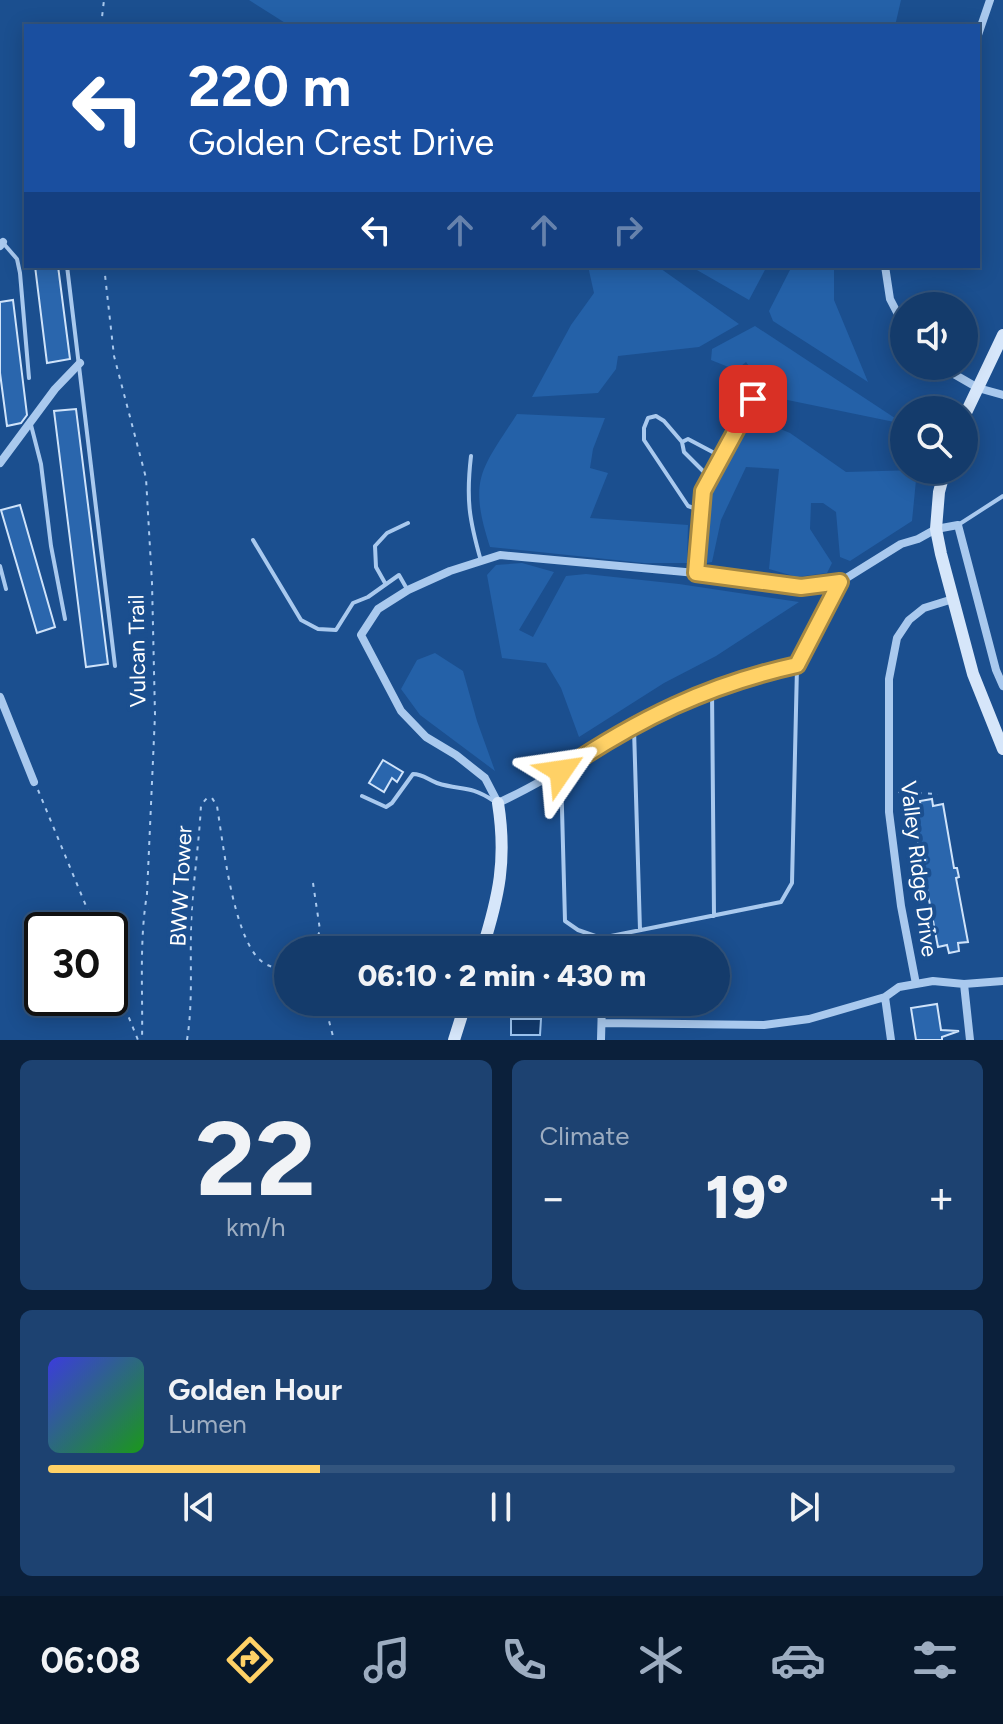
<!DOCTYPE html>
<meta charset="utf-8">
<style>
:root{--surface:#143b6b;--page:#1d4271;--text:#f1f3f6;--muted:#9dadc1;--line:#33557e;--accent:#ffd166}
body{margin:0;font-family:Figtree,sans-serif;background:var(--page);color:var(--text);height:100vh;display:flex;flex-direction:column;font-size:30px;white-space:nowrap}
*{box-sizing:border-box;margin:0}
p{font-size:26px;color:var(--muted)}
.icon{flex:none;width:44px;height:44px;fill:none;stroke:currentColor;stroke-width:2;stroke-linecap:round;stroke-linejoin:round}
.map{position:relative;height:1040px;overflow:hidden}
.sheet{display:flex;flex-direction:column;gap:20px;padding:20px;background:#0b203b;flex:1}
.sheet>*{flex:none}
.guide{position:absolute;left:24px;top:24px;width:956px;height:244px;border-radius:0px;box-shadow:0 4px 20px #0003,0 0 0 2px var(--line);background:#1a4fa0;color:#fff;overflow:hidden}
.buttons{position:absolute;left:890px;top:292px;display:grid;gap:16px}
.buttons a{display:grid;place-items:center;width:88px;height:88px;border-radius:50%;background:var(--surface);box-shadow:0 4px 20px #0003,0 0 0 2px var(--line);font-size:40px}
.speed{position:absolute;left:24px;top:912px;display:flex;gap:16px;font-size:40px;font-weight:700;text-align:center}
.speed>*{display:grid;place-content:center;width:104px;height:104px;border-radius:50%;background:var(--surface);box-shadow:0 4px 20px #0003,0 0 0 2px var(--line);line-height:1}
.speed .limit{border:4px solid #111;border-radius:12px;background:#fff;color:#111}
.pin{position:absolute;display:grid;place-items:center;width:68px;height:68px;color:#fff;margin:-34px;border-radius:16px;box-shadow:0 4px 12px #0006}
.me{position:absolute;width:88px;margin:-44px;rotate:58deg;stroke-linejoin:round;filter:drop-shadow(0 0 6px #0008)}
.turn{display:flex;align-items:center;gap:28px;height:168px;padding:0 32px;font-size:36px}
.turn .icon{width:104px;height:104px;stroke-width:2.5}
.turn b{display:block;font-size:56px;line-height:68px}
.lanes{display:flex;align-items:center;height:76px;padding:0 32px;background:#0003;justify-content:center;gap:40px;direction:ltr}
.lanes .off{opacity:.35}
.big{font-size:60px;font-weight:800;line-height:1.1}
.sheet .tile{flex:1;display:flex;flex-direction:column;justify-content:center;gap:12px;min-width:0;padding:0 28px;border-radius:12px;background:var(--page)}
.sheet .dial{align-items:center;gap:0}
.dial b{font-size:104px;line-height:1}
.song{display:flex;align-items:center;gap:24px}
.cover{width:96px;height:96px;border-radius:12px;background:linear-gradient(135deg,hsl(240 70% 55%),hsl(120 70% 35%))}
.played{height:8px;border-radius:4px;background:linear-gradient(90deg,var(--accent) 30%,var(--line) 30%)}
.keys{display:flex;justify-content:space-around;direction:ltr}
.heat{display:flex;justify-content:space-between;align-items:center;font-size:44px;direction:ltr}
.sheet .tiles{flex:1;display:grid;gap:20px;grid-template-columns:1fr 1fr}
.tile:last-child{grid-column:span 2}
.trip{position:absolute;left:274px;top:936px;width:456px;height:80px;border-radius:40px;background:var(--surface);box-shadow:0 4px 20px #0003,0 0 0 2px var(--line);font-weight:800;line-height:80px;text-align:center}
.tabs{display:flex;height:128px;justify-content:space-around;align-items:center;background:#08182b;color:var(--muted)}
.tabs .icon{width:56px;height:56px}
.tabs .current{color:var(--accent)}
.tabs b{font-size:36px;color:var(--text)}
.map>svg:first-child{display:block}
.green{fill:#2461a8}
.water{fill:#123a6d;stroke:#9cc4f0;stroke-width:2}
.building{fill:#2a66ad;stroke:#cfe3fa;stroke-width:2}
.lines{fill:none;stroke-linecap:round;stroke-linejoin:round}
.path{stroke:#a9c9ee;stroke-width:2;stroke-dasharray:4 6;stroke-linecap:butt}
.lane{stroke:#a9c9ee;stroke-width:4}
.street{stroke:#a9c9ee;stroke-width:8}
.secondary{stroke:#d6e6fa;stroke-width:12}
.route-casing{stroke:#a68842;stroke-width:20}
.route{stroke:#ffd166;stroke-width:14}
.labels{text-anchor:middle;dominant-baseline:central;stroke-width:8;stroke-linejoin:round;paint-order:stroke}
.street-label{font-size:22px;fill:#fff;stroke:#1b4f8f}
</style>
<div class="map">
<svg width="1003" height="1040" viewBox="0 0 1003 1040">
<rect width="100%" height="100%" fill="#1b4f8f"/>
<path class="green" d="M249,0H901L895,26H290Z
M588,266H657L739,324L699,347L618,356L616,369L598,393L532,397L571,325L594,293Z
M690,266H767L749,300Z
M792,266H834V300L868,382L773,321L769,311Z
M755,326L904,424L758,394V378L746,362L736,370L711,360L712,349Z
M517,414L605,418L593,449L590,468L608,473L590,518L688,525L687,563H644L490,547C468,479 481,470 517,414Z
M754,418L790,433L846,472L917,470L912,521L850,561L840,557L836,512L823,503H811L810,529L832,563L827,573L797,577L769,569L779,469L746,467L721,520L712,562L702,564L708,499L730,450Z
M522,563L554,572L519,630L533,637L566,576L586,574L679,584L799,602L716,656L664,683L579,737L561,688L546,663L502,658L487,575L496,565Z
M435,653L463,671L477,721L495,771L420,715L401,689L417,660Z"/>
<path class="water" d="M511,1019H541L540,1035H511Z"/>
<path class="building" d="M35,266H58L70,359L47,363Z
M13,300L27,415L21,423L7,426L0,373V302Z
M76,409L108,664L86,667L54,411Z
M20,505L55,627L37,633L1,510Z
M383,760L403,772L397,782L392,778L384,792L369,783Z
M932,799L933,806L943,804L954,868H957L959,877L956,878L968,942L958,943L959,951L949,953L947,945L938,947L926,884H923L922,874H924L912,810L921,809L920,801Z
M937,1004L941,1030L959,1031L942,1037V1040H916L911,1008Z"/>
<g class="lines">
<path class="path" d="M101,26L104,0
M104,266L114,356L146,478L152,583L155,715L147,894C139,942 143,991 142,1040
M38,790L96,930
M898,792L938,794
M313,883L320,930L313,950
M110,971L138,1040
M324,1002L334,1040
M187,1040C193,1003 190,966 191,929C192,888 199,846 201,805L207,798H212L217,806C223,843 233,935 260,960C268,967 277,969 288,968"/>
<path class="lane" d="M4,244L17,259L20,273L29,378
M67,266L115,666
M31,425L41,464L51,546L65,619
M682,442L664,421L656,416L648,418L644,428V440L688,506L699,510
M471,456C466,499 469,519 481,561
M709,477L684,452L682,442L688,439L722,457
M958,525L1003,496
M253,540L301,620L318,629L336,630L353,603L368,597L399,575L407,589
M0,566L6,589
M385,583L376,567L375,546L387,533L408,523
M712,690L714,916
M634,729L640,930
M561,772L565,921L578,930L601,938L781,902L792,883L797,667
M362,796L386,807L392,803L413,774C423,774 428,780 437,783C461,791 468,784 494,801"/>
<path class="street" d="M978,35L990,0
M0,246L3,242
M885,266L890,299L904,326
M940,366L978,388L1003,395
M0,463L55,389L80,363
M696,573L703,491L753,399
M840,582L797,665C758,674 716,683 680,701C617,732 561,774 498,803L485,778L456,755L426,737L401,711L361,635L378,609L408,590L450,571L500,555L696,573L801,587L840,582L901,544L918,539L936,529L958,525L996,670L1003,686
M0,697L34,782
M601,938V950
M916,984L901,906L889,812V679L897,638L909,620L924,608L953,599
M964,984L970,1040
M885,997L891,1040
M602,1023L764,1025L809,1019L885,997L899,987L933,981L964,984L1003,981
M601,1040L602,1002"/>
<path class="secondary" d="M964,417L1003,335
M945,470L939,492L936,529L941,554L973,674L1003,749
M482,950C499,896 507,860 498,803
M454,1040L466,1002"/>
</g>
<g class="lines">
<defs>
<path id="route" d="M561,771C638,719 707,685 797,665L840,582L801,587L696,573L703,491L753,399"/>
</defs>
<use href="#route" class="route-casing"/>
<use href="#route" class="route"/>
</g>
<g class="labels">
<g class="street-label">
<text transform="translate(137 651) rotate(-91)">Vulcan Trail</text>
<text transform="translate(919 869) rotate(83)">Valley Ridge Drive</text>
<text transform="translate(181 886) rotate(-87)">BWW Tower</text>
</g>
</g>
</svg>
<div class="buttons">
<a><svg class="icon" aria-label="sound" viewBox="0 0 24 24"><path d="M4 9h4l5-4v14l-5-4H4zM17 9q2 3 0 6"/></svg></a>
<a><svg class="icon" aria-label="search" viewBox="0 0 24 24"><circle cx="10" cy="10" r="6"/><path d="M15 15l6 6"/></svg></a>
</div>
<div class="speed"><div class="limit">30</div></div>
<div class="pin" style="left:753px;top:399px;background:#d93025"><svg class="icon" aria-label="arrive" viewBox="0 0 24 24"><path d="M6 21V4h12l-3 4 3 4H6"/></svg></div>
<svg class="me" style="left:561px;top:771px" viewBox="-20 -20 40 40"><path d="M0-17L14 15 0 8-14 15z" fill="#ffd166" stroke="#fff" stroke-width="4"/></svg>
<div class="trip">06:10 · 2 min · 430 m</div>
<div class="guide">
<div class="turn"><svg class="icon" aria-label="left" viewBox="0 0 24 24"><path d="M17 20v-9H6M10 6l-5 5 5 5"/></svg><div><b>220 m</b>Golden Crest Drive</div></div>
<div class="lanes"><svg class="icon" aria-label="left" viewBox="0 0 24 24"><path d="M17 20v-9H6M10 6l-5 5 5 5"/></svg><svg class="icon off" aria-label="ahead" viewBox="0 0 24 24"><path d="M12 20V5M6 11l6-6 6 6"/></svg><svg class="icon off" aria-label="ahead" viewBox="0 0 24 24"><path d="M12 20V5M6 11l6-6 6 6"/></svg><svg class="icon off" aria-label="right" viewBox="0 0 24 24"><path d="M7 20v-9h11M14 6l5 5-5 5"/></svg></div>
</div>
</div>
<section class="sheet">
<div class="tiles">
<div class="tile dial"><b>22</b><p>km/h</p></div>
<div class="tile"><p>Climate</p>
<div class="heat"><a>−</a><b class="big">19°</b><a>+</a></div>
</div>
<div class="tile">
<div class="song"><i class="cover"></i><div><b>Golden Hour</b><p>Lumen</p></div></div>
<div class="played"></div>
<div class="keys"><svg class="icon" aria-label="previous" viewBox="0 0 24 24"><path d="M18 5L8 12l10 7zM5 5v14"/></svg><svg class="icon" aria-label="pause" viewBox="0 0 24 24"><path d="M8 5v14M16 5v14"/></svg><svg class="icon" aria-label="next" viewBox="0 0 24 24"><path d="M6 5l10 7-10 7zM19 5v14"/></svg></div>
</div>
</div>
</section>
<nav class="tabs">
<b>06:08</b>
<svg class="icon current" aria-label="directions" viewBox="0 0 24 24"><path d="M12 3l9 9-9 9-9-9zM9 14v-3h6M13 9l2 2-2 2"/></svg>
<svg class="icon" aria-label="music" viewBox="0 0 24 24"><path d="M9 18V5l10-2v13"/><circle cx="6" cy="18" r="3"/><circle cx="16" cy="16" r="3"/></svg>
<svg class="icon" aria-label="phone" viewBox="0 0 24 24"><path d="M5 4h4l2 5-3 2q2 4 5 5l2-3 5 2v4C11 20 4 13 5 4z"/></svg>
<svg class="icon" aria-label="climate" viewBox="0 0 24 24"><path d="M12 3v18M4 7l16 10M4 17L20 7"/></svg>
<svg class="icon" aria-label="car" viewBox="0 0 24 24"><path d="M5 17H2v-5l4-1 3-4h7l3 4 3 1v5h-3M9 17h6M6 11h13"/><circle cx="7" cy="17" r="2"/><circle cx="17" cy="17" r="2"/></svg>
<svg class="icon" aria-label="filters" viewBox="0 0 24 24"><path d="M4 7h16M4 17h16"/><circle cx="9" cy="7" r="2"/><circle cx="15" cy="17" r="2"/></svg>
</nav>
